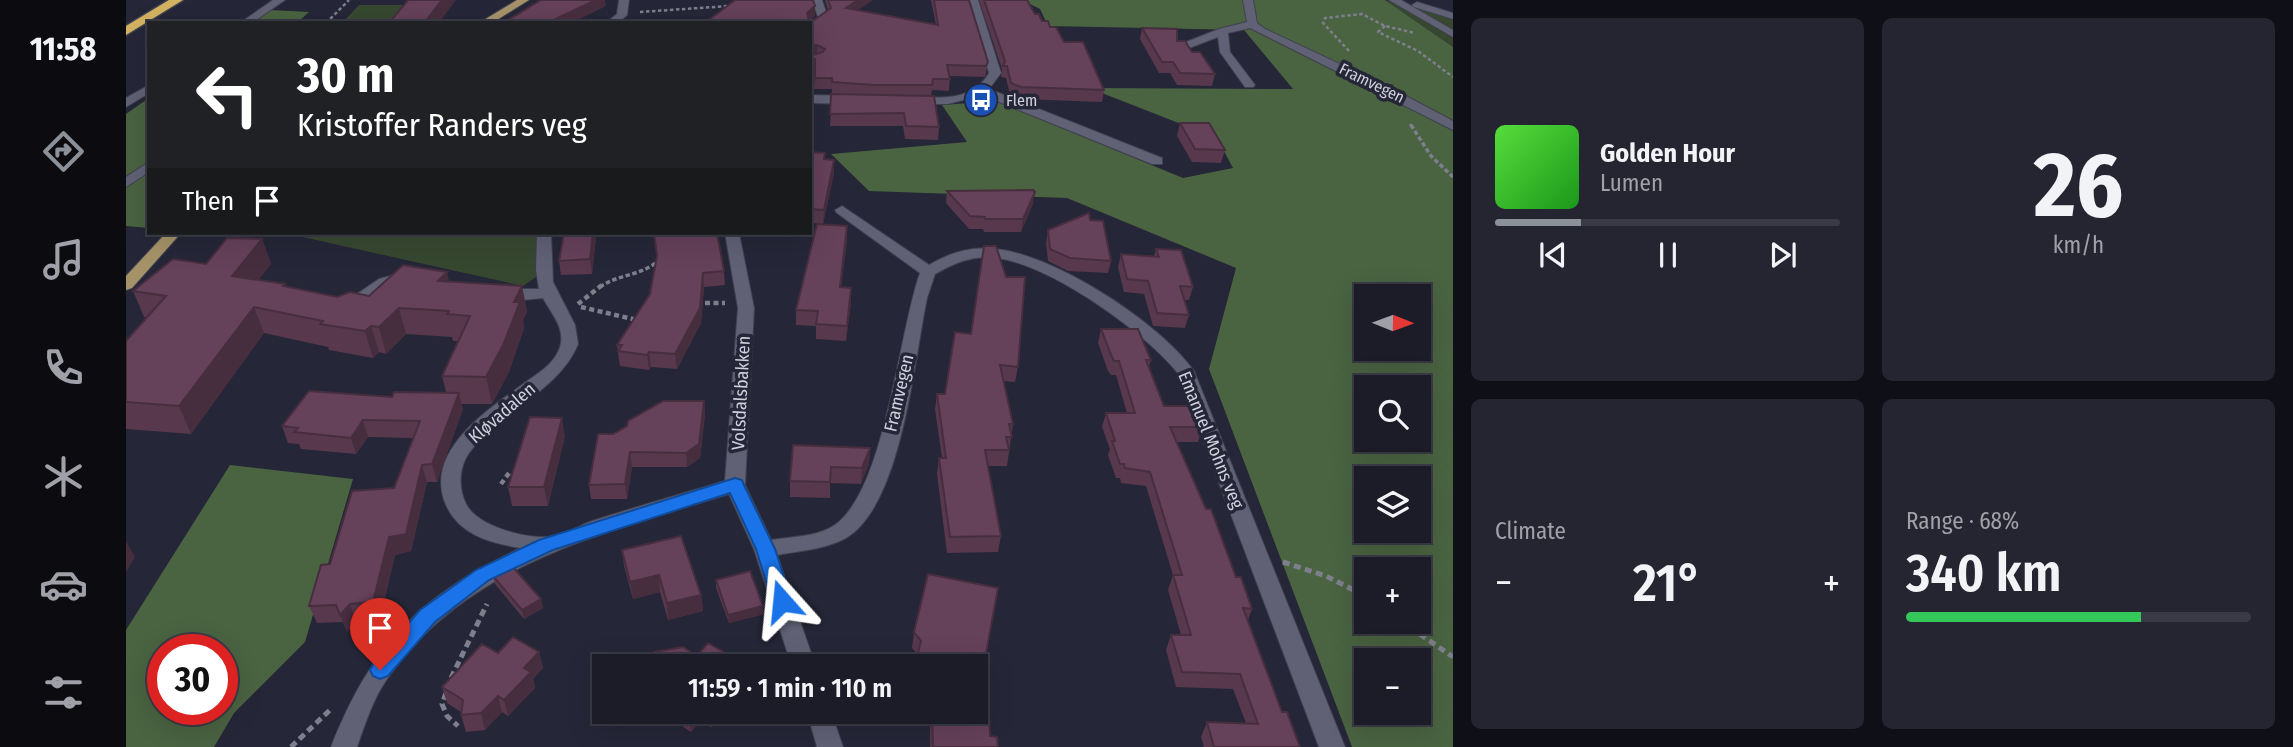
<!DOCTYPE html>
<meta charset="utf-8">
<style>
:root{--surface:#1c1c29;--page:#252531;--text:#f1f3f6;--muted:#a0a1a8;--line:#3a3a46;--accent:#8c9099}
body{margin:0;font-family:"Fira Sans Condensed",sans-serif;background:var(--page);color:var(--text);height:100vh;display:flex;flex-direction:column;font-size:26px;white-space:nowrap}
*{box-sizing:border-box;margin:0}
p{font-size:23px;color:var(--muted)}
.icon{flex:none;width:38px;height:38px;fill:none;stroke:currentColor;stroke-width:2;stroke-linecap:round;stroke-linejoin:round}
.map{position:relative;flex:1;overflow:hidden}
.sheet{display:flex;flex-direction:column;gap:18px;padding:18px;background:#0f0f17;width:840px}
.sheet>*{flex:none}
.top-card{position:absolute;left:21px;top:21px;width:665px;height:214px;border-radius:0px;box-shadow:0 7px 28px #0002,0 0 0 2px var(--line);background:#202124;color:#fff;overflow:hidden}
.needle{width:46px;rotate:91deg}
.controls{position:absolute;left:1228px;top:284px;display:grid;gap:14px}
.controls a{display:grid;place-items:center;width:77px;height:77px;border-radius:0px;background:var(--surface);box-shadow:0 7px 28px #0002,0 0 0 2px var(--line);font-size:35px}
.speed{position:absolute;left:21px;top:634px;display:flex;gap:14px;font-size:35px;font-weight:700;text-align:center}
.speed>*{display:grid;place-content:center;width:91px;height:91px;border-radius:50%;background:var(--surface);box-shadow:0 7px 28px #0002,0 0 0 2px var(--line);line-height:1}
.speed .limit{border:10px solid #d22;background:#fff;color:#111}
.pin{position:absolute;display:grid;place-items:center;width:60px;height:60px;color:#fff;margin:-72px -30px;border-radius:50% 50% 50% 0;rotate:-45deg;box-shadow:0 0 7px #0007}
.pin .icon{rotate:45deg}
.me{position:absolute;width:77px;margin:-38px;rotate:342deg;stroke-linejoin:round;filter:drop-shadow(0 0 5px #0008)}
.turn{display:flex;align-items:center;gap:24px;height:147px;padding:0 35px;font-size:32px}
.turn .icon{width:91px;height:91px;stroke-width:2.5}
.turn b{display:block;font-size:49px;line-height:60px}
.then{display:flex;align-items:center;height:66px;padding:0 35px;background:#0003;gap:14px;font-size:26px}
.big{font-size:52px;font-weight:600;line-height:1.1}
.sheet .card{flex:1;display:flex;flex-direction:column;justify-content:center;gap:10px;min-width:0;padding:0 24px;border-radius:10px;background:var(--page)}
.sheet .dial{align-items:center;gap:0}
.dial b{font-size:91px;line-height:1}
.song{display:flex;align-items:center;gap:21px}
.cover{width:84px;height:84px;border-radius:10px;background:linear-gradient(135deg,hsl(110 70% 55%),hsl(120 70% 35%))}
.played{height:7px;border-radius:4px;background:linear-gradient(90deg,var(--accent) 25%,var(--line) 25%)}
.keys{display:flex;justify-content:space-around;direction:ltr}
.heat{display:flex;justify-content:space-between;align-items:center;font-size:38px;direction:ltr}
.charge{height:10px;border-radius:5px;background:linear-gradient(90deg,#34c759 68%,var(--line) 0)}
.sheet .tiles{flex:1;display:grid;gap:18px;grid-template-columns:repeat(2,1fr)}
.trip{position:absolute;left:466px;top:654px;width:396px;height:70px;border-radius:0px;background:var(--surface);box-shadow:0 7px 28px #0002,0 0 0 2px var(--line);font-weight:600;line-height:70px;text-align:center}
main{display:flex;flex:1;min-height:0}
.tabs{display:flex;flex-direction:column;width:126px;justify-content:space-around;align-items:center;background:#0b0b10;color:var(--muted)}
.tabs .icon{width:49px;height:49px}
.tabs .current{color:var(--accent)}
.tabs b{font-size:32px;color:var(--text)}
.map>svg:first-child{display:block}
.green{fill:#374831}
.forest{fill:#4a6341;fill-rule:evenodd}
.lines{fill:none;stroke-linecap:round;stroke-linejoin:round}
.minor-casing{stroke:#40414f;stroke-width:2}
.major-casing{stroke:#40414f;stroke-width:2}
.highway-casing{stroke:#40414f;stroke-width:3}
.path-far3{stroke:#7e7f8c;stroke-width:2.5;stroke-dasharray:3.5 2.5;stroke-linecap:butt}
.path-far2{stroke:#7e7f8c;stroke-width:3.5;stroke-dasharray:4.5 2.5;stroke-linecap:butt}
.path-far1{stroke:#7e7f8c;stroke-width:4.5;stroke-dasharray:5 3.5;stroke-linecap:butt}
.path{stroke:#7e7f8c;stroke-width:5;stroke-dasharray:7 4.5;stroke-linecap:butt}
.minor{fill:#606175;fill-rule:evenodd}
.major{fill:#a59269;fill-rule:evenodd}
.highway{fill:#d3b361;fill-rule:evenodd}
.wall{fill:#57384d}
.shaded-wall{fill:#472e3f}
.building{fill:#65415a;stroke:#472e3f;stroke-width:2}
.route{fill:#1a73e8;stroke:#114b97;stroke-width:2}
.labels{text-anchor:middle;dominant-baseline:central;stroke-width:7;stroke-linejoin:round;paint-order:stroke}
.far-street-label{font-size:16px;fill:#d0d1dc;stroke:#252637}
.far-poi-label{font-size:16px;fill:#d0d1dc;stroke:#252637;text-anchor:start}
.street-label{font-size:18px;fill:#d0d1dc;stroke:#252637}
</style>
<main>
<nav class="tabs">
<b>11:58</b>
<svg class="icon current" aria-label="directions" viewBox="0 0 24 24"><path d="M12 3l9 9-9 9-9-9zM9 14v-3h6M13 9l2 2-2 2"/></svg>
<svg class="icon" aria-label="music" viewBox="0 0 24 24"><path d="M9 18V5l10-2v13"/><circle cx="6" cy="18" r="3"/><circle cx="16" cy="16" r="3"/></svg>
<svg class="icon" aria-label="phone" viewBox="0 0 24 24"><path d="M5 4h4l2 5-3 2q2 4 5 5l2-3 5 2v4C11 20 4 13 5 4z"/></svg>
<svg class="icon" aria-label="climate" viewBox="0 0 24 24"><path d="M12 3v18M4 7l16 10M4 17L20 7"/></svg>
<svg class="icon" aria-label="car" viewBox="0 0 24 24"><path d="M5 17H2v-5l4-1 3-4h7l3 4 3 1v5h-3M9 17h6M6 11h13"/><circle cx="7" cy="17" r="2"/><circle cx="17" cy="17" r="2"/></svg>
<svg class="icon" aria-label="filters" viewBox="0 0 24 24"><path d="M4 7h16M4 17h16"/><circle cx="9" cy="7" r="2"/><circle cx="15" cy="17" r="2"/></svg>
</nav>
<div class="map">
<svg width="1327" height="747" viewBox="0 0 1327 747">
<rect width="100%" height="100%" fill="#252637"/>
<path class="green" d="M1259,0L1327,19V47Z
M233,5H280L265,23H216Z
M174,233H410V277L397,286L172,236Z"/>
<path class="forest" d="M896,0H1259L1327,47V747H1226L1083,369L1110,268L941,198L743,191L705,154L841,142L816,105L870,101L1057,178L1107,168L1091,138L963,88L1167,89L1118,30L922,26L914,9ZM1241,296H1293V348H1241ZM1241,387H1293V439H1241ZM1241,478H1293V530H1241ZM1241,569H1293V621H1241ZM1241,660H1293V712H1241Z
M144,10L183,12L171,23H126Z
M23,98V228L0,226V114Z
M104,465L227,479L179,642L108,713L88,747H0V630ZM37,649H96V709H37Z"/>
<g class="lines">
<defs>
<path id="minor" d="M147,0H159L126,23H114Z
M493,0H503L501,15L492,23H480L491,14Z
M686,0H696L702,18L684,31V23L692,17Z
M842,0H852L875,73L863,89L1036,158V164H1026L856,95L822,104H782V98L786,97C815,98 847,101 863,73Z
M1117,0H1127L1131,23L1139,29L1265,88L1327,121V130L1124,28L1102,33L1104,52L1129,85L1127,87H1119L1094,52L1092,37L1058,50H1050V46L1093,29L1121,22Z
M1263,0H1275L1327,30V37Z
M1291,2L1327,13V19L1288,7L1286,5Z
M23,85V93L0,107V98Z
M684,95L726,96L732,100L726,104L684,103Z
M23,162V172L0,187V177Z
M716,206L803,265C823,253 845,246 869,249C928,254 1034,323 1068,371L1219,747H1193L1051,372C1018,331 923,264 870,258C846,255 829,263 809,274L801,298C788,360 776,505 720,538C700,549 673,551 651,555L690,667H666L628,549L603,494C480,532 338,565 261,679C247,699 239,724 231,747H205C247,642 294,596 395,548C363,543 330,534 318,500C301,449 362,410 397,384C411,374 428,365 434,347C440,329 425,313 417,298L387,301L369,297L367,294L375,289H413L410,270L411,233H425L427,282L449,325L452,344C434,390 373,412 343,453C333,467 332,488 340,504C351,526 397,538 421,537C435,537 453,526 466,521C510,507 555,494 599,481L612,308L599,233H613L628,308L619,485L645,540C663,537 687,537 704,528C759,499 772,334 794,273L711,213L709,210Z
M279,272L284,274L287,277L284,280L265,285L226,310H214L212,307L253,279Z
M681,712H705L717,747H691Z"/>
<path id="major" d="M391,0H403L366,23H353Z
M40,233H55L6,288L0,290V276Z"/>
<path id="highway" d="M43,0H57L0,35V26Z"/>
</defs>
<use href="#minor" class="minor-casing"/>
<use href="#major" class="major-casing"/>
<use href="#highway" class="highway-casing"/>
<path class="path-far3" d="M514,12L603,6
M200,23L223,0
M1259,26L1252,32L1292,51L1327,77
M1223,51L1197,23L1199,18L1236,14L1259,26L1289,33
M1284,124L1286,127"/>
<path class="path-far2" d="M1285,125L1305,156L1327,177
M474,287C492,274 515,276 532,261"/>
<path class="path-far1" d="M579,303H599
M452,304L476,285
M455,307L511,320
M375,484L383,473"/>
<path class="path" d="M1157,562L1200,576L1241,597
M1275,621L1327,657
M325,678L361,604
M320,693L316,704L321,716L332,726
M583,725L595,712
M165,747L205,709"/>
<use href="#minor" class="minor"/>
<use href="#major" class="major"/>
<use href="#highway" class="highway"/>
</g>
<path class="wall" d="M699,0H747L732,10L810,25L805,0H843L862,62L860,73L859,77L824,76L823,91L806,90L805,96L813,127L812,140L779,139L777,126H704L706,89H688L689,70L684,72V23L702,10Z
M853,0H901L909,14L924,27L978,90L976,102L894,99L884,95L880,78L875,77L876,69Z
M1016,28L1051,41L1066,52L1089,74L1086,86L1051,85L1044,73H1033L1014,39Z
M1054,123L1099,150L1095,163L1066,162L1051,136Z
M684,152L699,159L708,160V173L697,224L684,223Z
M821,191L907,204L895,232H858L857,229H843L820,203Z
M922,230L985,261L982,273L942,271L922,261L920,243Z
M438,233H469L470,238L466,274L435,275L433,261Z
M528,233L598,271L599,285L578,287L575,323L551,369L525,367L523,370L494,366L493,360L491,345L524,294L531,257Z
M136,239L145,264L132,280L211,297L243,296L323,282L396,286L401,312L397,320L398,328L383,372L366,404H335L337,409L311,482H301L285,551L269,555L254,619L230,621L221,632L217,622L191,623L183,606L204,564L268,488L287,438L242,437L230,454L175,449L173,444L162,443L156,426L266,397L320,392L316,376L332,341H327L326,337L280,334L260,354L253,352L247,358L203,350L202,347L138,333L65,434L0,429V341L21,318L18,317L7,291L80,264Z
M721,240L715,287L725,303L720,341L690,339V326L670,325V310Z
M1030,249L1067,287L1063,300H1058L1063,315L1059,328L1027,326L1018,294L998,292L992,267L995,254L1028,256Z
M975,329L1025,360L1023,366L1038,406L1076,427L1072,442H1050L1110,577L1126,609L1122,620L1156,712L1174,747H1078L1075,737L1081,722L1120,723L1107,689L1050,687L1040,650L1045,635H1055L1042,590L1047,575L1020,486L995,483L994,478H990L982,455L984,449L976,427L980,413H1001L990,375H985L982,371L972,343Z
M845,334L892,367L889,382L877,381L887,424L881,466H862L875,536L872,552L821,553L811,474L813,458H816L809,409L811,394H819Z
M578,401L579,415L574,458L561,467H506L501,499H465L463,485L487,434Z
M439,436L422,506H386L382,487Z
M744,448L743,464L735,484L704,483V498L664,497V481Z
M496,550L575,595L577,611L542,620L534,592L507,599L498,566Z
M367,576L415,599L417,608L398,619L369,584Z
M590,580L638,614L603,623L590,588Z
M872,588L853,697L849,696V667H789L792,655L786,648L788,632Z
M413,652L417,668L407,679L409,688L382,716L376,712L359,730L340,732L335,715V712L321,703L316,687L372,653Z
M535,712H582L565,732Z
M805,712L864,736L872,747H804V725Z"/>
<path class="shaded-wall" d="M316,0H330L313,23H298Z
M470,0H479L480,6L446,23H421Z
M732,0H747L719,19L720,8Z
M689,6V16L681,23V13Z
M684,45H691V56H684Z
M689,59V70L684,72V61Z
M708,160V173L697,224L698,210Z
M909,192L907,204L895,232L897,219Z
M721,226V240L713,302L714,287Z
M467,233H469L470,238L466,274L464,259Z
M136,239L145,264L116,302L106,276Z
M321,272L327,298L312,281Z
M577,273L578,287L575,323L551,369L549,354Z
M396,286L401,312L397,320L398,328L383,372L366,404L360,377L388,302Z
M725,288V303L720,341L721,326Z
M128,307L138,333L65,434L53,406Z
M273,308L280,334L260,354L253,327Z
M245,326L253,352L247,358L239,331Z
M523,352L525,367L523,370L521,355Z
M333,393L337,409L311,482L306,464Z
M578,401L579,415L574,458L561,467L560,453Z
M436,418L439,436L422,506L418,487Z
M237,420L242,437L230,454L225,438Z
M744,448L743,464L735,484L736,468Z
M504,452L506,467L501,499L499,484Z
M296,465L301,482L285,551L269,555L254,619L247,602L263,537Z
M0,541L9,557L0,572Z
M533,575L534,592L507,599L504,582Z
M575,595L577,611L542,620L541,603Z
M415,599L417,608L398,619L396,610Z
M224,604L230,621L221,632L214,615Z
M637,606L638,614L603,623L602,615Z
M413,652L417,668L407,679L409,688L382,716L378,700L398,668Z
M610,659V667H603Z
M372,696L376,712L359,730L355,713Z
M566,712H582L565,732L563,715Z"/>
<path class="building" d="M282,0H316L298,23H263Z
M415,0H470L421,23H377Z
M609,0H687L689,6L681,13L684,23H579Z
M702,0H732L720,8L812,25L808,0H843L862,62L860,66L821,65L824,79H807L806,85H748L706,82V78H689V59L684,61V56L697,52L699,49L691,45H684V23L705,8Z
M858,0H901L909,14H913L916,21H922L924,27H930L938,42H957L978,90L895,87L885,83L881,66H877L879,61Z
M1016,28L1051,29V41H1059L1066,52H1074L1089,74L1054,73L1047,62H1036Z
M705,94L808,96L813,127L780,126L778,113L704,114Z
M1054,123H1083L1099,150L1069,149Z
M684,152L699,153L698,159L708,160L698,210L684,209Z
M907,190L909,192L897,219H859V217L844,216L821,191Z
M963,213L964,220L977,221L985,261L944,258L924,249L922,230Z
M691,224L721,226L714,287L725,288L721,326L690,324L692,311L670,310Z
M438,233H467L464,259L433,261Z
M528,233H591L598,271L577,273L574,308L549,354L523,352L521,355L492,351L496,345H491L524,294L531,256Z
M101,238L136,239L106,276L159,284L157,286L211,297L224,292L243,296L277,265L321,272L312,281L396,286L388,302H394L377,345L360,377L316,376L344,316L321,314L323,311L273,308L253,327L245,326L239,331L194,324L197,321L128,307L53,406L0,402V341L40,296L7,291L47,259L80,264Z
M858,246H870L880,277H899L892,367L874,365L887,424H883L886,437H880L883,450H859L875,536L824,537L813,458H820L811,394H819L829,332L845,334Z
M1030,249L1055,250L1067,287L1054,286L1063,315L1031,313L1022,281L1001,279L995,254L1033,257Z
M975,329H1012L1025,360H1020L1038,406H1066L1076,427H1044L1080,509H1085L1110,577H1115L1126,609L1117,608L1156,712H1161L1174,747H1088L1081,722L1132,724L1114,674L1056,672L1045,635H1065L1047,575H1056L1024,472L999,468L998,464H994L986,441H989L980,413H1009L993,361H988L986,357Z
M183,391L266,397L268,392L333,393L306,464L296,465L280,534L263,537L247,602L224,604L214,615L210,605L183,606L195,565L204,564L226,491L268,488L294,421L237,420L225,438L168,432L172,428L156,426Z
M537,401H578L573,444L560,453L504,452L499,484L463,485L472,434H487L501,426L502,421Z
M404,417L436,418L418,487H382Z
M667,445L744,448L736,468L705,467L704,482L664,481Z
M555,536L575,595L541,603L533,575L504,582L496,550Z
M386,566L415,599L396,610L367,576Z
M624,571L637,606L602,615L590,580Z
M802,574L872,588L855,681L849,679V667H795L789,665L795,641L788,632Z
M387,637L413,652L398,668L405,672L378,700L372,696L355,713L335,715L337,700L316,687L356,644L372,653Z
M582,643L610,659L603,667H513L528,652L557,647L571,656Z
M806,712L863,713L864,736L871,737L872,747H807Z"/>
<path class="route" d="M609,478L616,480L618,485L649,549L666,601L663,606L656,609L649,606L646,601L630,549L604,493L427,550L363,580L309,622L262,676L254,679L247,676L244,670L247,664L294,610L350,570L413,540Z"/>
<defs>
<symbol id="bus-disc" viewBox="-11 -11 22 22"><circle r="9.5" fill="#1a4fb4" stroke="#252637"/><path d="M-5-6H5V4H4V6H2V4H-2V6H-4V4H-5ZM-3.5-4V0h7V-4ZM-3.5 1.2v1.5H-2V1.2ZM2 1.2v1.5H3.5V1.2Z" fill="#fff"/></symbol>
</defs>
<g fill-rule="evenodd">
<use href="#bus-disc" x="836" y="81" width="38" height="38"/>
</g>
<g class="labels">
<g class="far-street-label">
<text transform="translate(1246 83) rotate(26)">Framvegen</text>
</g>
<g class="far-poi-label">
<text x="880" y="100">Flem</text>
</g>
<g class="street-label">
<text transform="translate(615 393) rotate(-87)">Volsdalsbakken</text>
<text transform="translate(773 393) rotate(-77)">Framvegen</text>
<text transform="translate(376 413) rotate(-41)">Kløvadalen</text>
<text transform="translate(1085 440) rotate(68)">Emanuel Mohns veg</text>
</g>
</g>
</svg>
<div class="controls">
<a><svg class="needle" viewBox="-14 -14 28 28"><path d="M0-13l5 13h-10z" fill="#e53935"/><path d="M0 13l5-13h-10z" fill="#a0a1a8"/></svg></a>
<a><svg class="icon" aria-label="search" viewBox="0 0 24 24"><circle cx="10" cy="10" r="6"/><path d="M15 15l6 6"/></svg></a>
<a><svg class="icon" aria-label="layers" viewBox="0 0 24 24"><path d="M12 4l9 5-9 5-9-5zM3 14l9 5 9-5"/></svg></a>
<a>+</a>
<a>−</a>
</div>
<div class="speed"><div class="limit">30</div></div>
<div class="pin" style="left:254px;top:670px;background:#d93025"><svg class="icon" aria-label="arrive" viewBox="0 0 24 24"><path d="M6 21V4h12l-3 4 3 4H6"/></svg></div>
<svg class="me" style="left:656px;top:601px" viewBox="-20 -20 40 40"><path d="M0-17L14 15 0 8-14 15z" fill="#1a73e8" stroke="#fff" stroke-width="4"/></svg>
<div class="trip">11:59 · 1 min · 110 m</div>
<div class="top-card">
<div class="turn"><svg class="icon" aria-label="left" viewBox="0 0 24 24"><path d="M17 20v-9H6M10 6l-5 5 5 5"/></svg><div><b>30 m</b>Kristoffer Randers veg</div></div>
<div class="then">Then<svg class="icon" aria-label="arrive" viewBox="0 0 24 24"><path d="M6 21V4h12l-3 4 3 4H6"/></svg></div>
</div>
</div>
<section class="sheet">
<div class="tiles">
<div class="card">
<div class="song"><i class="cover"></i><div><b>Golden Hour</b><p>Lumen</p></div></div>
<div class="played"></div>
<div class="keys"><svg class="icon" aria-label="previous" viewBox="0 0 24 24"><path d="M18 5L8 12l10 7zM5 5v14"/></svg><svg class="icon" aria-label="pause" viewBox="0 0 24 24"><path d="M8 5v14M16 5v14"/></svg><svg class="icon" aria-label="next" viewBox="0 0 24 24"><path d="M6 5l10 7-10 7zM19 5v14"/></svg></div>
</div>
<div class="card dial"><b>26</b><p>km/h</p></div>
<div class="card"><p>Climate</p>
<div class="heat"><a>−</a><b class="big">21°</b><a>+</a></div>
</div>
<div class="card"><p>Range · 68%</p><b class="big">340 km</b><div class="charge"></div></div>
</div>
</section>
</main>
